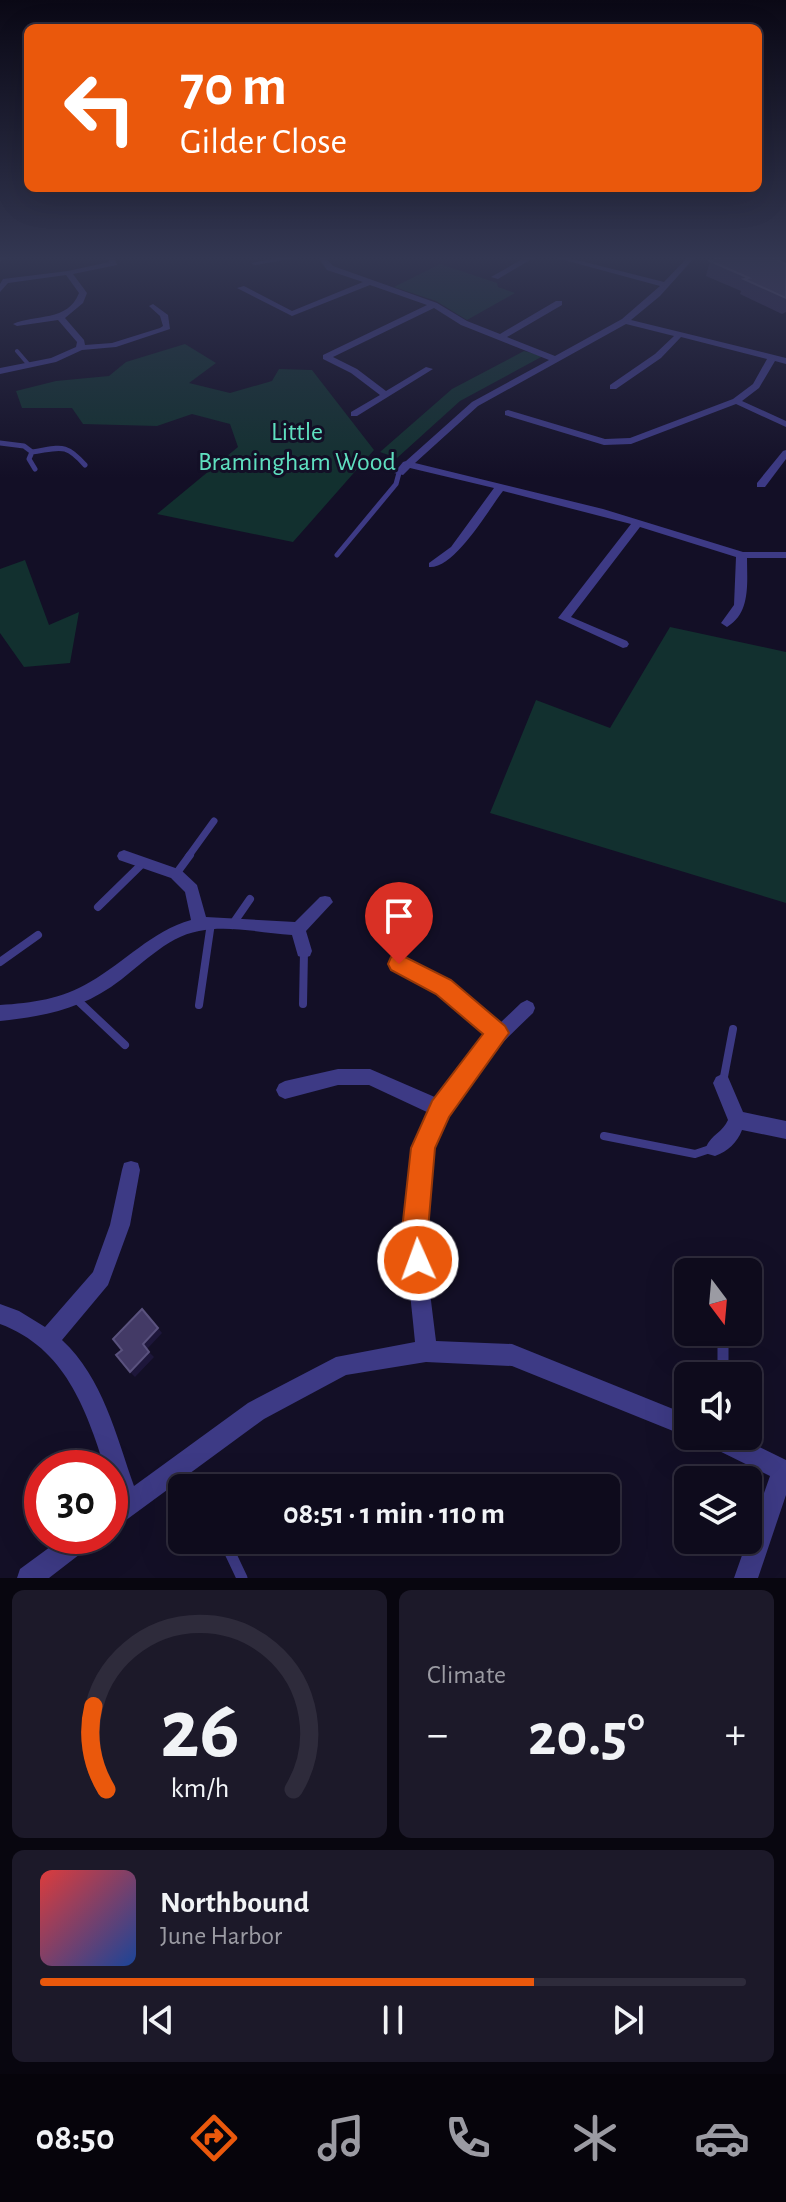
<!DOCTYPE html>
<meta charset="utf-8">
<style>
:root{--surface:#0e0b1c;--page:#1c1929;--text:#f1f3f6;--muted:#9b9ba3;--line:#2e2b3b;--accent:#ea580c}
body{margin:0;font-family:"Alegreya Sans",sans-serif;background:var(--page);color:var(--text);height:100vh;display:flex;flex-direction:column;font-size:30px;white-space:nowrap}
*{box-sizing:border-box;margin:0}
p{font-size:26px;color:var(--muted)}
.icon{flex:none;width:44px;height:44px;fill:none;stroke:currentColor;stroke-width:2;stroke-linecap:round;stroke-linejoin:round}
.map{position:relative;height:1578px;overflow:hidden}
.drawer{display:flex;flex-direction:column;gap:12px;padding:12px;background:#08060f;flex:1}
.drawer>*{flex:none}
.top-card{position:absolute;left:24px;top:24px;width:738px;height:168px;border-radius:12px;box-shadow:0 8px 32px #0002,0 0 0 2px var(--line);background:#ea580c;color:#fff;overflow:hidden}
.needle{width:52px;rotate:164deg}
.buttons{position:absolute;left:674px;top:1258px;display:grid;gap:16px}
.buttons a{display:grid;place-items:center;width:88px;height:88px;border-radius:12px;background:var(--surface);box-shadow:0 8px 32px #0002,0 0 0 2px var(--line);font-size:40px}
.speed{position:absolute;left:24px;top:1450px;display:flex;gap:16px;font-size:40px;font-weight:700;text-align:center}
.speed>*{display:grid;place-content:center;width:104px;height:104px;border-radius:50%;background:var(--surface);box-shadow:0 8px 32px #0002,0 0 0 2px var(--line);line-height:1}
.speed .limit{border:12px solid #d22;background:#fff;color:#111}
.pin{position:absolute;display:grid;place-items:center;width:68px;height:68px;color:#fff;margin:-82px -34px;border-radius:50% 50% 50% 0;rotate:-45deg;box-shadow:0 0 8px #0007}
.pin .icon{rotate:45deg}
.me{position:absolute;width:88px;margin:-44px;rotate:358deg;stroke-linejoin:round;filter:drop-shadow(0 0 6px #0008)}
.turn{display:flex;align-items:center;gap:28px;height:168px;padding:0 24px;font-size:36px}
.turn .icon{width:104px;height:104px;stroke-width:2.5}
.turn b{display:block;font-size:56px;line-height:68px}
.big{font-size:60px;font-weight:700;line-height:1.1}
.drawer .card{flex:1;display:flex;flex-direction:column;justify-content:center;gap:12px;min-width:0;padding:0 28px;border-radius:12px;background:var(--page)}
.drawer .dial{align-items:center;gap:0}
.dial svg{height:208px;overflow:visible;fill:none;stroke:var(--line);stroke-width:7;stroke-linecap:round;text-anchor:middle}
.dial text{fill:var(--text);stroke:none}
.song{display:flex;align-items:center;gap:24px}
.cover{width:96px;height:96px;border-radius:12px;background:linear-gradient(135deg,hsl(0 70% 55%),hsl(220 70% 35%))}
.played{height:8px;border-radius:4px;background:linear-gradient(90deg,var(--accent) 70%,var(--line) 70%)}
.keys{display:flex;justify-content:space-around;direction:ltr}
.heat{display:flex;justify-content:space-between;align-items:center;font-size:44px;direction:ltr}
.drawer .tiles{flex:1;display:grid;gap:12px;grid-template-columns:1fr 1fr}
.card:last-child{grid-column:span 2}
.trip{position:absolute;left:168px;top:1474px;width:452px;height:80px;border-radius:12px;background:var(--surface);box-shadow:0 8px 32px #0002,0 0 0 2px var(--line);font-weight:700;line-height:80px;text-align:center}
.tabs{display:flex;height:128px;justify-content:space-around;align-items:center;background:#06040b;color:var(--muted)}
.tabs .icon{width:56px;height:56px}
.tabs .current{color:var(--accent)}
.tabs b{font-size:36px;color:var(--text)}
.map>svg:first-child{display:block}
.green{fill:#12302f}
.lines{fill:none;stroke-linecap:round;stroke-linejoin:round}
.service-far4{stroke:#3d3a85;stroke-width:4}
.service-far3{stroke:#3d3a85;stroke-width:5}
.service-far2{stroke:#3d3a85;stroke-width:7}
.service-far1{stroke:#3d3a85;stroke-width:8}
.service{stroke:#3d3a85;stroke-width:11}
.minor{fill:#3d3a85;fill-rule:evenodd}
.tertiary{fill:#3d3a85;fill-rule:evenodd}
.wall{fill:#312854}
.shaded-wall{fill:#1d163a}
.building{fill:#433a66;stroke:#5a527e;stroke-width:2}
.route{fill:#ea580c;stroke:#983908;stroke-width:2}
.labels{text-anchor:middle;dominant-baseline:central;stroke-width:6;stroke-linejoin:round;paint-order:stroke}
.far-park-label{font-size:26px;fill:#5fe0c0;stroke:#130f26}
</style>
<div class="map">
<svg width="786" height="1578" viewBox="0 0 786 1578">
<rect width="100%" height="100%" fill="#130f26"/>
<path class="green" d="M440,264L497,283L498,287L515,293L467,320L436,301L394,287Z
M185,344L216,363L189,383L230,393L272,381L279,369L312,370L374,450L293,542L157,514L238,447L230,424L192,414L157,426L83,424L72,408H22L16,391L56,381L109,376L126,362Z
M524,351L543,356L460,401L397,458L380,452L452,389Z
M25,560L49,625L79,612L70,663L24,667L0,633V569Z
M670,627L786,652V903L490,813L536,700L610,728Z"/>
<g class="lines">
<path class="service-far4" d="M758,257H786
M17,351L29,365"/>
<path class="service-far3" d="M0,443L24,446L32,452
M35,469L29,459L32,452C60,448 65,442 85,465
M337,555L396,484L399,473"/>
<path class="service-far2" d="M188,857L214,821"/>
<path class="service-far1" d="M176,874L190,855
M98,907L143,863
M232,925L250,899
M0,962L38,935
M75,998L125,1045
M303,1004L304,951
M199,1005L211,923
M723,1082L733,1029
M604,1136L695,1154L713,1148"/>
<path class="service" d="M723,1332V1376
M224,1540L242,1578"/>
<path class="minor" d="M108,257H114L117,265L73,274L87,293L83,303L65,318L84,340L85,345L112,343L160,328L163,326L160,316L149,306L153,304L168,315L170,329L116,347L82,350L56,362L0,374V368L51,358L76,347L77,342L58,320L17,326L13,324C35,314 68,322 79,293L66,275L8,283L0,292V284L3,279L68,271L109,262Z
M282,257H302L255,265L251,263Z
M318,257H325L333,266L437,303L467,321L500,334L556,301H562V305L507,337L555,356L622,319L660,286L553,257H565L664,282L688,257H695L660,296L631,320L786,358V364L775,361L759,388L742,401L786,421V427L736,404L631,444L604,445L505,415V411L508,410L605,439L630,438L733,399L753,384L767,359L681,337L661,358L616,389H610V385L655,354L674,336L626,324L478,406L415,463L603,509L743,552H786V558H747C747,583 751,613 727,627L721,623L734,605L736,557L640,527L571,617L627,641L629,644L627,647L623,648L558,618L631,524L503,491C488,510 455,569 429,567V563L451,547L494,488L410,468L403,475L394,473L403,462L406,461L472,402L549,360L461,325L434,308L333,357L357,369L386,391L426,367L433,369L357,416H351V412L380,395L351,373L323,359V355L427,305L370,285L292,316L237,288L244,286L292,311L363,282L327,270Z
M526,257H535L498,279L491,277Z
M786,450V459L765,487H757V483L783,451Z
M124,850L181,870L197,885L206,917L295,922L320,897L325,896L330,897L333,902L306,931L312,951L310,956L304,958L298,956L292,935C262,933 229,925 199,931C165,937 139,968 111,987C77,1010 40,1017 0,1021V1005C32,1003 62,999 90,982C125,962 152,931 191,920L185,892L171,878L119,860L117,856L119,852Z
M399,957L449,982L499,1024L521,1003L527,1000L533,1003L535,1008L533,1013C497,1047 457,1087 438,1133C414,1189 429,1282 436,1341L512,1344L688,1415V1436H691L688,1437L512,1366L426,1362L346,1375L264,1419L118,1526L110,1530V1504L116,1500L110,1483V1468H105C86,1409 65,1348 0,1324V1304L19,1311L45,1327L93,1272L110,1225L122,1170L124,1163L131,1161L138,1163L140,1170L130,1225L108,1285L62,1340C103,1378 116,1435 134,1486L248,1403L336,1357L415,1342C408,1267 393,1182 429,1113L369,1085H338L285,1099L279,1096L276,1090L279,1084L285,1081L338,1069H370L437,1098L459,1067L487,1035L437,992L393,969L391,964L393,959Z
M722,1074L728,1077L743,1112L786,1121V1139L742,1130C737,1143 728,1151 715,1156L708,1154L706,1147C711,1135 723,1132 728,1120L713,1083L716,1077Z
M702,1436H737L786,1460V1495L758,1578H734L770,1476L705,1444Z
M65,1536H97L93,1544L49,1578H17L20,1569Z"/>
<path class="tertiary" d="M0,257H8L0,261Z"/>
</g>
<path class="wall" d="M710,261L786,264V312L782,314L740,294L741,291L706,276Z"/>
<path class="shaded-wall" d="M158,1328L162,1333L147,1349L143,1344Z
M149,1352L154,1357L135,1377L130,1372Z"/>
<path class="building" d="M721,257H771L786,264V298L744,279L749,278L710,261Z
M142,1309L158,1328L143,1344L149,1352L130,1372L116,1355L122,1350L113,1339Z"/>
<linearGradient id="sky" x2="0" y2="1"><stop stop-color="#0a0815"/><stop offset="0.54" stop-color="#333752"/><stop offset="1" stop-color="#333752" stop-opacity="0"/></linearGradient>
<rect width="786" height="478" fill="url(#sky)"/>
<path class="route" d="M399,954L451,980L505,1026L509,1033L449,1117L435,1148L428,1230L431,1260L427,1269L418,1273L408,1269L402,1230L411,1148L432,1101L483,1034L436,994L391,970L388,964L391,957Z"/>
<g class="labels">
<g class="far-park-label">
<text x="297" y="432">Little<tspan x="297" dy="30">Bramingham Wood</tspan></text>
</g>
</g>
</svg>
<div class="buttons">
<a><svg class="needle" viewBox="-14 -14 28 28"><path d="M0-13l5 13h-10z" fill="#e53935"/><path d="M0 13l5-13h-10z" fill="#9b9ba3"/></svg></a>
<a><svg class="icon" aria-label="sound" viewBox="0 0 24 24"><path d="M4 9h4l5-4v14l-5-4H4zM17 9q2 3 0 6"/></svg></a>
<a><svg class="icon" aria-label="layers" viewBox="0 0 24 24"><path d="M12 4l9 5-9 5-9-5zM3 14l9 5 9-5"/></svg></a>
</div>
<div class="speed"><div class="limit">30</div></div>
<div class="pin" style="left:399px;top:964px;background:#d93025"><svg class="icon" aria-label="arrive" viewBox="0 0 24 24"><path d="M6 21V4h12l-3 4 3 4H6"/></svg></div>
<svg class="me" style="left:418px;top:1260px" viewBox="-20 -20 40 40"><circle r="17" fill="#ea580c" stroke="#fff" stroke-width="3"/><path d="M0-11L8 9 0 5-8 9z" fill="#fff"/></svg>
<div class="trip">08:51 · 1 min · 110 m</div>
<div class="top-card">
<div class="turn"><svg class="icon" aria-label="left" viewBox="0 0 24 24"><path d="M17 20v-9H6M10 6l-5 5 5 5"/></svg><div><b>70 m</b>Gilder Close</div></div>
</div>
</div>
<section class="drawer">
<div class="tiles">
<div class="card dial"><svg viewBox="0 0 100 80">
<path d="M14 69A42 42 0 1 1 86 69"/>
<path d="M14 69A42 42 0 0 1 9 37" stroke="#ea580c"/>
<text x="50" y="56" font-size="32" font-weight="700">26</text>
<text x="50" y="72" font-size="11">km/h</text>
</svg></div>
<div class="card"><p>Climate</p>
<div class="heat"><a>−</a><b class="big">20.5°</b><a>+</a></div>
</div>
<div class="card">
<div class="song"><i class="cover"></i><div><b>Northbound</b><p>June Harbor</p></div></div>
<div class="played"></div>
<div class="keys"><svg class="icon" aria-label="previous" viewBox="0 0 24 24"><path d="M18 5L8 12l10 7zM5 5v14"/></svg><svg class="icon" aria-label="pause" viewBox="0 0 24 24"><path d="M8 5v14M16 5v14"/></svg><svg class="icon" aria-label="next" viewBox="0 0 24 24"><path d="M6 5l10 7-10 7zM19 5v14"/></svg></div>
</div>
</div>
</section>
<nav class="tabs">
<b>08:50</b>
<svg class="icon current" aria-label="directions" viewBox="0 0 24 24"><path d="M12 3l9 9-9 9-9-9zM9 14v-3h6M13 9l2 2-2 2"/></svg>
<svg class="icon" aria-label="music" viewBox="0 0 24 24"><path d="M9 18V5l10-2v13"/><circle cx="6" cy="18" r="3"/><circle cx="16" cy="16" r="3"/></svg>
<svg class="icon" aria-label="phone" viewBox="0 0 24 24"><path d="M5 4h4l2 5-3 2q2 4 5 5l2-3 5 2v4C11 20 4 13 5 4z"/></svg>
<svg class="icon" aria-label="climate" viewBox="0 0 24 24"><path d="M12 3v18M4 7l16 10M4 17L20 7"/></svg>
<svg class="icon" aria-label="car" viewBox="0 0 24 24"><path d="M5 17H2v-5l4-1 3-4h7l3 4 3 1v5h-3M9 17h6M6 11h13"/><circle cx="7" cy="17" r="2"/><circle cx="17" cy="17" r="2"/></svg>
</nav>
